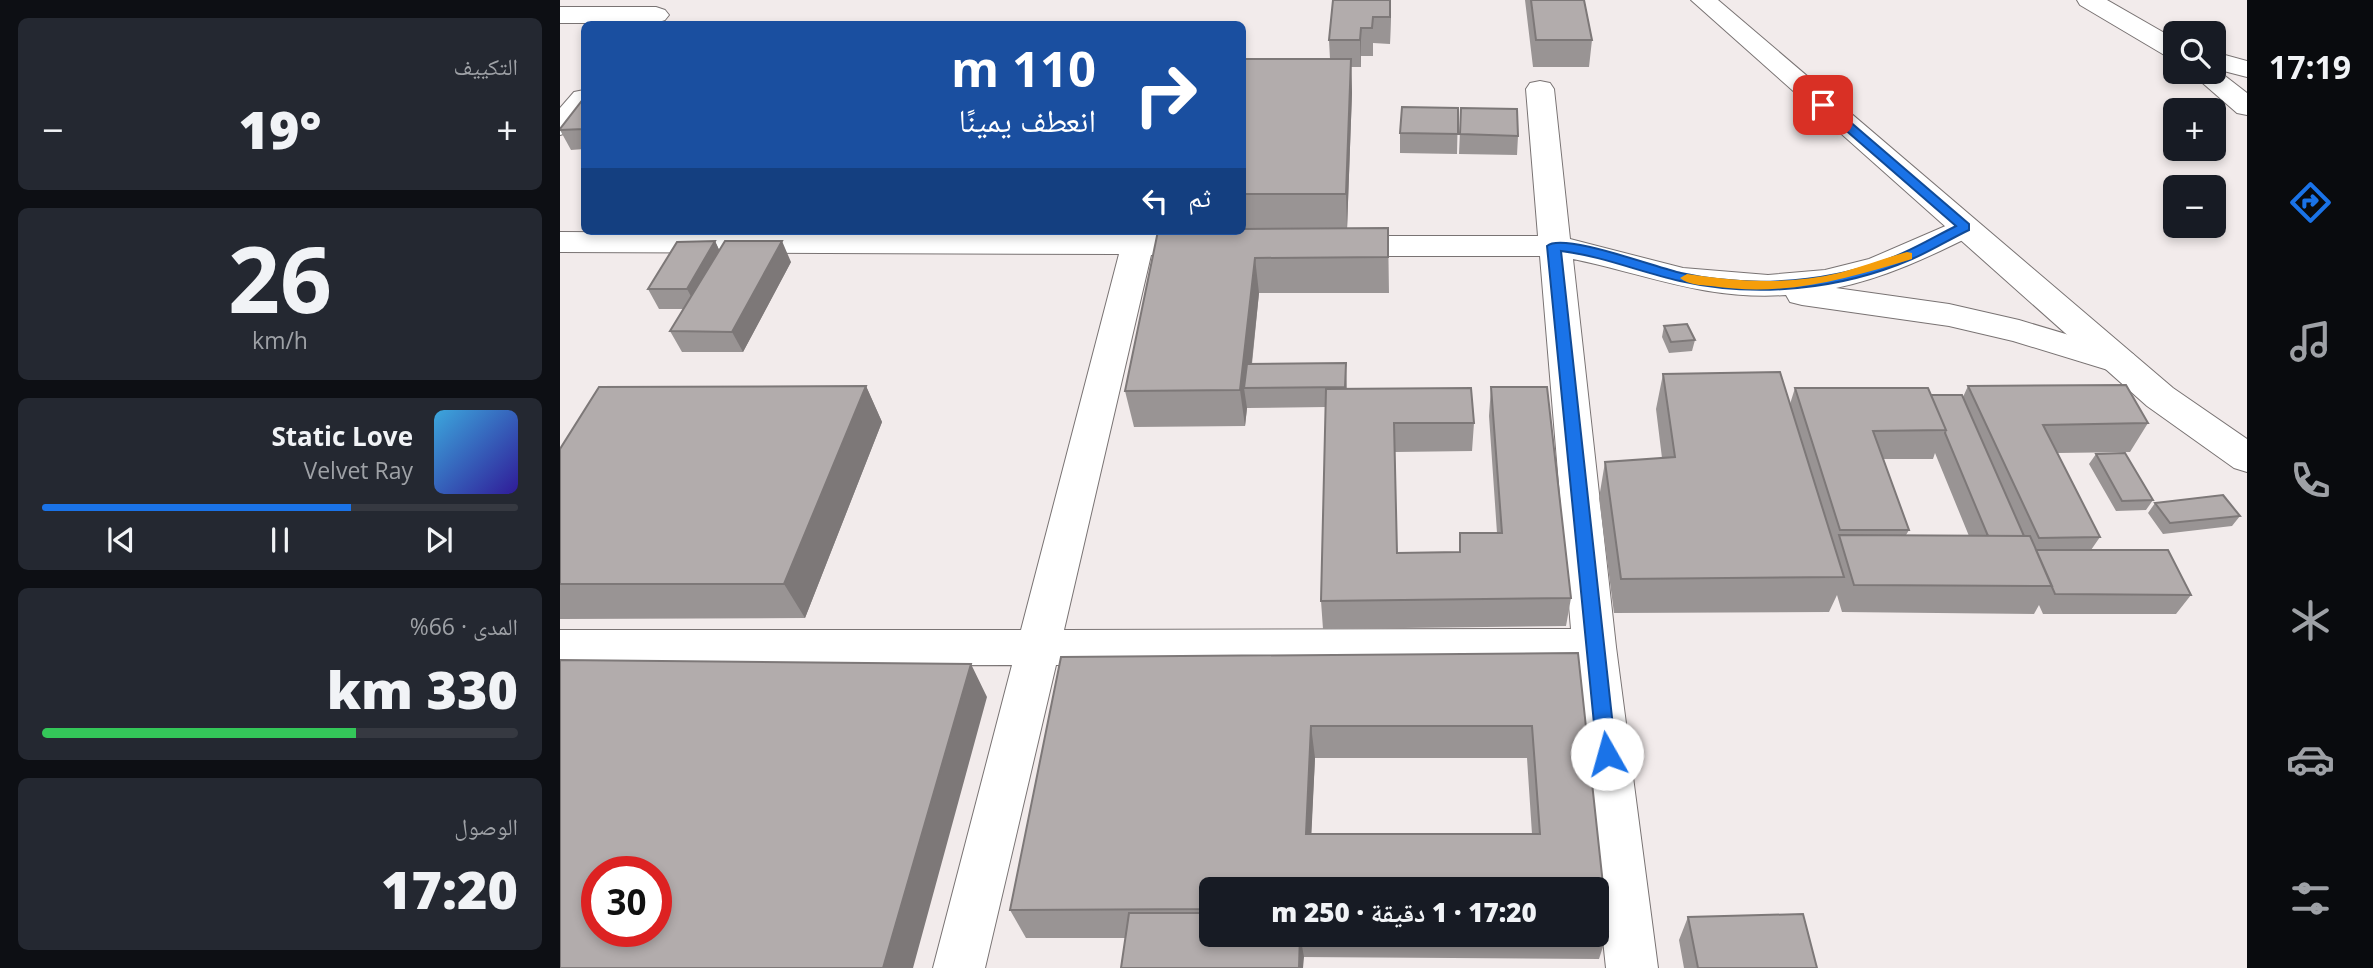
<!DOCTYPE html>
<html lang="ar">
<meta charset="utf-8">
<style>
:root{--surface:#171b24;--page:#242831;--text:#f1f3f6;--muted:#9ea1a6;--line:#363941;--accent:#1a73e8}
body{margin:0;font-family:"Open Sans","Noto Naskh Arabic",sans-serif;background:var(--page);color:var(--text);direction:rtl;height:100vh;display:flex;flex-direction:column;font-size:26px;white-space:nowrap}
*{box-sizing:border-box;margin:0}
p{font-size:23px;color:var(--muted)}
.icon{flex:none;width:38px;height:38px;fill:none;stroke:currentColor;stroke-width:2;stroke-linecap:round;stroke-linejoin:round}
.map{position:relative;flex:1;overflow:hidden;direction:ltr}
.details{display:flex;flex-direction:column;gap:18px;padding:18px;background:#0d0f14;width:560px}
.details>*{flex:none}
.guide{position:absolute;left:21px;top:21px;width:665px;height:214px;border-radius:10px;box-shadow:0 4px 10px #0003;direction:rtl;background:#1a4fa0;color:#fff;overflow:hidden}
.controls{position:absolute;left:1603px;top:21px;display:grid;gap:14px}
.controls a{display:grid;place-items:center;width:63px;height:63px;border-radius:10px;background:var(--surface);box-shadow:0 4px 10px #0003;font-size:35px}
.speed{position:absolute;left:21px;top:856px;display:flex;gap:14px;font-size:35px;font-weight:700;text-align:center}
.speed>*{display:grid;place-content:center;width:91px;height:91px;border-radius:50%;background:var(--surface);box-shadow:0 4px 10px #0003;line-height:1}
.speed .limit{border:10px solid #d22;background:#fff;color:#111}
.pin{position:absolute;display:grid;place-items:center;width:60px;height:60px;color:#fff;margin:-30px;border-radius:14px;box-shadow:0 4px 10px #0006}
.me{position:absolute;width:77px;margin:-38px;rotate:353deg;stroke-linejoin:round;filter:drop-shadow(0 0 5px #0008)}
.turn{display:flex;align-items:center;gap:24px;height:147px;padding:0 35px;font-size:32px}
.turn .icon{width:91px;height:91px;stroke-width:2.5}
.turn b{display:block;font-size:49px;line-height:60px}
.then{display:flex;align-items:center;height:66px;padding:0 35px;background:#0003;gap:14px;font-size:26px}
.big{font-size:52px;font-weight:800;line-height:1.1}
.details .tile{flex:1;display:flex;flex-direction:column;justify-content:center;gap:10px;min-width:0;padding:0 24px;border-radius:10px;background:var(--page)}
.details .dial{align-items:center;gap:0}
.dial b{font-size:91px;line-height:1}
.song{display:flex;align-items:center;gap:21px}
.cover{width:84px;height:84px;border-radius:10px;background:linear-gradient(135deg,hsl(200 70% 55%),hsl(250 70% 35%))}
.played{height:7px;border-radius:4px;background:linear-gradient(90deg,var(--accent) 65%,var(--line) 65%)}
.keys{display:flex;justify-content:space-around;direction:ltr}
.heat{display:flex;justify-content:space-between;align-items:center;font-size:38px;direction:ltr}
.charge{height:10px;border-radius:5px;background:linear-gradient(90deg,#34c759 66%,var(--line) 0)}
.trip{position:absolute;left:639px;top:877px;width:410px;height:70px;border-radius:10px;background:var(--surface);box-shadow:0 4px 10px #0003;font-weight:800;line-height:70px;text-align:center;direction:rtl}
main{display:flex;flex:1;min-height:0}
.dock{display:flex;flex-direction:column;width:126px;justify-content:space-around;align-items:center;background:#090b0e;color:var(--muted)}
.dock .icon{width:49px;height:49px}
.dock .active{color:var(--accent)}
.dock b{font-size:32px;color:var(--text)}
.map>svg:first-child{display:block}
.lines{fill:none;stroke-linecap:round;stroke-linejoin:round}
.street-casing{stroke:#797373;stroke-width:2}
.secondary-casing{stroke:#797373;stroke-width:2}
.street{fill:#fff;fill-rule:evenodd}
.secondary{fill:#fff;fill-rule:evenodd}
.wall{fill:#999494;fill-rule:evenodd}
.shaded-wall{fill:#7d7878}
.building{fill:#b2acac;stroke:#7d7878;stroke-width:2;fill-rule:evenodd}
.route{fill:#1a73e8;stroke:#114b97;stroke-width:2}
.slow{fill:#f59e0b}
</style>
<main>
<nav class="dock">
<b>17:19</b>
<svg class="icon active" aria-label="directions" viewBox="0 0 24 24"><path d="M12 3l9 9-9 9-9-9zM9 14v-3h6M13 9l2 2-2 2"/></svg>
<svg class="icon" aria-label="music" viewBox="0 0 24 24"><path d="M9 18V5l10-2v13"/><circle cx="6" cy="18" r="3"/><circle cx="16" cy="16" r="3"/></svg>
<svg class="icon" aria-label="phone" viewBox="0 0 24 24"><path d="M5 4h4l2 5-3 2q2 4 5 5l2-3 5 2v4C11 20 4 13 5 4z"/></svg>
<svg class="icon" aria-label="climate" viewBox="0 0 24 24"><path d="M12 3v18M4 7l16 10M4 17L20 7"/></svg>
<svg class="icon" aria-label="car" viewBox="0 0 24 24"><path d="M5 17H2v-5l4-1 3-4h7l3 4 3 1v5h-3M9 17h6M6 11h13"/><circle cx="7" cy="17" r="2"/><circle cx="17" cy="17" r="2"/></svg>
<svg class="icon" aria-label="filters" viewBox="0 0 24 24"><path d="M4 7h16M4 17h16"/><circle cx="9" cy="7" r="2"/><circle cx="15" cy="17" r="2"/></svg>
</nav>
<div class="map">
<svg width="1687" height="968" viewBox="0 0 1687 968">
<rect width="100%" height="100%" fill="#f2ebeb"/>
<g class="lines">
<defs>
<path id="street" d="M1517,0H1547L1615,39V58L1606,56L1520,5Z
M0,7H96L105,10L109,15L105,20L96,23H0Z
M1654,52L1687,61V77L1656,69L1687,93V115L1677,113L1630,72H1654Z
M980,81L990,83L994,89L1010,239L1123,268L1208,275L1265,270L1309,259L1404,218L1415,220L1420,227L1415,234C1369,257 1327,277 1276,288L1389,304L1459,320L1573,354L1579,362L1573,370L1561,374L1453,341L1389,326L1242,305L1230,302L1226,295C1143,300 1090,275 1013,259L1056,647L1098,968H1046L1014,665H496L425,968H373L452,665L0,666V630H461L559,254L0,252V232L564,235L565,231H597L596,235H645L656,238L661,245L656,252L645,255H591L504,630L1011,629L980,256H776L765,253L760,246L765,239L776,236H978L966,89L970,83Z
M24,90V115L10,132L0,135V108L14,92Z"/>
<path id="secondary" d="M1131,0H1158L1613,388L1687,439V472L1674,468L1587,406Z"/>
</defs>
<use href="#street" class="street-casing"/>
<use href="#secondary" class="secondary-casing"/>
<use href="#street" class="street"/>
<use href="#secondary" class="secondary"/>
</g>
<path class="wall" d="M773,0H831L830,44L813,43V56H801V67H791L792,93L787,228H828L829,293H699L692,364L786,363L787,389L914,423L912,451L835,452L837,553L899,552L900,533H937L929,416L931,387L1011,598L1006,626L763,629L761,601L766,407L687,408L685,426L574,427L565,391L682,231V59H770L769,40Z
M965,0H1024L1032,40L1029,67H973Z
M24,98V149L11,150L0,130Z
M898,108L897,154L840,153V133Z
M901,108L958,136L957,155L899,154Z
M155,241L159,250L231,262L183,352H122L110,331L123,309H99L88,289Z
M1104,326L1135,340L1132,351L1109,353L1102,337Z
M1103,374L1230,404L1235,388L1403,397L1408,386L1588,423L1570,452L1497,453L1540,537L1531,550L1631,595L1616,614H1483L1479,605L1474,614L1282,612L1277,595L1269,612L1054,613L1039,498L1045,462L1102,458L1096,409ZM1375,453L1409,536L1346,535L1349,530L1323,459H1373Z
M306,386L322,422L245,618L0,619V449Z
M1536,454L1593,500L1586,510L1556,511L1529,464Z
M1595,503L1680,516L1672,526L1603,534L1588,513Z
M1018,653L1048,931L1039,959L744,957L565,938H466L450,910L501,657ZM755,758H967L972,834H751ZM651,889H1036V934H651Z
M1128,917L1257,968H1124L1119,940Z"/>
<path class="shaded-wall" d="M830,0H831L830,44Z
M801,28V67L800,40Z
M791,59L792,93L787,230L786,194Z
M155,241L165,262L138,309L127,289Z
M222,241L231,262L183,352L172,332Z
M695,258L699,293L689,388H684L687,408L685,426L680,390Z
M306,386L322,422L245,618L224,584Z
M411,664L427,697L353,968H323Z
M751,726L755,758L750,864L746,834Z
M740,935L744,957L743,968H739Z"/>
<path class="building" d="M773,0H830V17H813L812,28H801L800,40H769Z
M971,0H1024L1032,40H976Z
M682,59H791L786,194H682Z
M24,98V129L0,130V129Z
M842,107L898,108V134L840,133Z
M901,108L957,109L958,136L900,134Z
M828,228V257L695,258L680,390L565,391L598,231H682V229Z
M155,241L127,289H88L117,242Z
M165,241H222L172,332L110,331Z
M1127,324L1135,340L1111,342L1104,326Z
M786,363L785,387L684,388L687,364Z
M1220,372L1284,577L1061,579L1045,462L1115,457L1103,374Z
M1566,385L1588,423L1483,425L1540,537L1479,538L1408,386Z
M306,386L224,584H0V449L39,387Z
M931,387H987L1011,598L761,601L766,389L911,388L914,423H834L837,553L900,552V533H942Z
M1235,388H1368L1386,430L1313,431L1349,530H1280Z
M1371,395H1402L1464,536H1428L1385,433L1386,430Z
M1565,453L1593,500L1562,501L1536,454Z
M1663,495L1680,516L1610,523L1595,503Z
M1279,535L1470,536L1492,586L1294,585Z
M1476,550H1608L1631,595L1495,594Z
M1018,653L1048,931H1036V889H651V909L450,910L501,657ZM751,726H972L980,834H746Z
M0,660L411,664L323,968H0ZM37,872H96V931H37Z
M569,913H651V934H740L739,968H561Z
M1243,914L1257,968H1138L1128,917Z"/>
<path class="route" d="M1259,102H1267L1409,224V230C1390,239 1371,251 1352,259C1280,290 1196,298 1120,281C1080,272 1042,256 1001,251L1056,754L1053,760L1047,763L1040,760L1037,754L987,246C1003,232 1097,268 1121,273C1193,289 1275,283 1343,253C1361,245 1378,235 1396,226L1259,107Z"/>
<path class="slow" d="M1347,252L1352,253V259C1283,280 1224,297 1151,286C1141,285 1128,285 1120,278L1127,274C1178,282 1228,285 1279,273C1302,267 1324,258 1347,252Z"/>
</svg>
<div class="controls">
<a><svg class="icon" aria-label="search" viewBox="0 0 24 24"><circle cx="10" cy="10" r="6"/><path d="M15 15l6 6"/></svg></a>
<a>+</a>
<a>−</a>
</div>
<div class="speed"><div class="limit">30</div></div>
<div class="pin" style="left:1263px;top:105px;background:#d93025"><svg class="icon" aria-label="arrive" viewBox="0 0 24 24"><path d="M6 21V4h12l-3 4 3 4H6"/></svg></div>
<svg class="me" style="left:1047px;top:754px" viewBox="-20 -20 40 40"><circle r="19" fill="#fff"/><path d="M0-13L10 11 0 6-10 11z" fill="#1a73e8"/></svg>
<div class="trip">17:20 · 1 دقيقة · 250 m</div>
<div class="guide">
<div class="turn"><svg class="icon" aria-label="right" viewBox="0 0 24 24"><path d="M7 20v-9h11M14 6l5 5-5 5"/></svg><div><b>110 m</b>انعطف يمينًا</div></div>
<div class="then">ثم<svg class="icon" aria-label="left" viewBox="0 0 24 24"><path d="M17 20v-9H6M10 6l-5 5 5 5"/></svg></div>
</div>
</div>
<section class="details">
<div class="tile"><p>التكييف</p>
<div class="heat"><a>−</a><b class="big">19°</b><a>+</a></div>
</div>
<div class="tile dial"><b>26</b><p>km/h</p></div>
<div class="tile">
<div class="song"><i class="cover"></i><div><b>Static Love</b><p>Velvet Ray</p></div></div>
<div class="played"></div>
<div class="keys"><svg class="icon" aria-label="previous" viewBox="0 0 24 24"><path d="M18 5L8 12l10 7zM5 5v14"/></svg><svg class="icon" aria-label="pause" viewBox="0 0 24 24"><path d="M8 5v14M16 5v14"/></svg><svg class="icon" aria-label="next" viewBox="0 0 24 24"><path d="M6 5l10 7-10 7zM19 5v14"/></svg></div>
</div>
<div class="tile"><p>المدى · 66%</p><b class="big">330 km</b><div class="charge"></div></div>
<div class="tile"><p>الوصول</p><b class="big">17:20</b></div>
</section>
</main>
